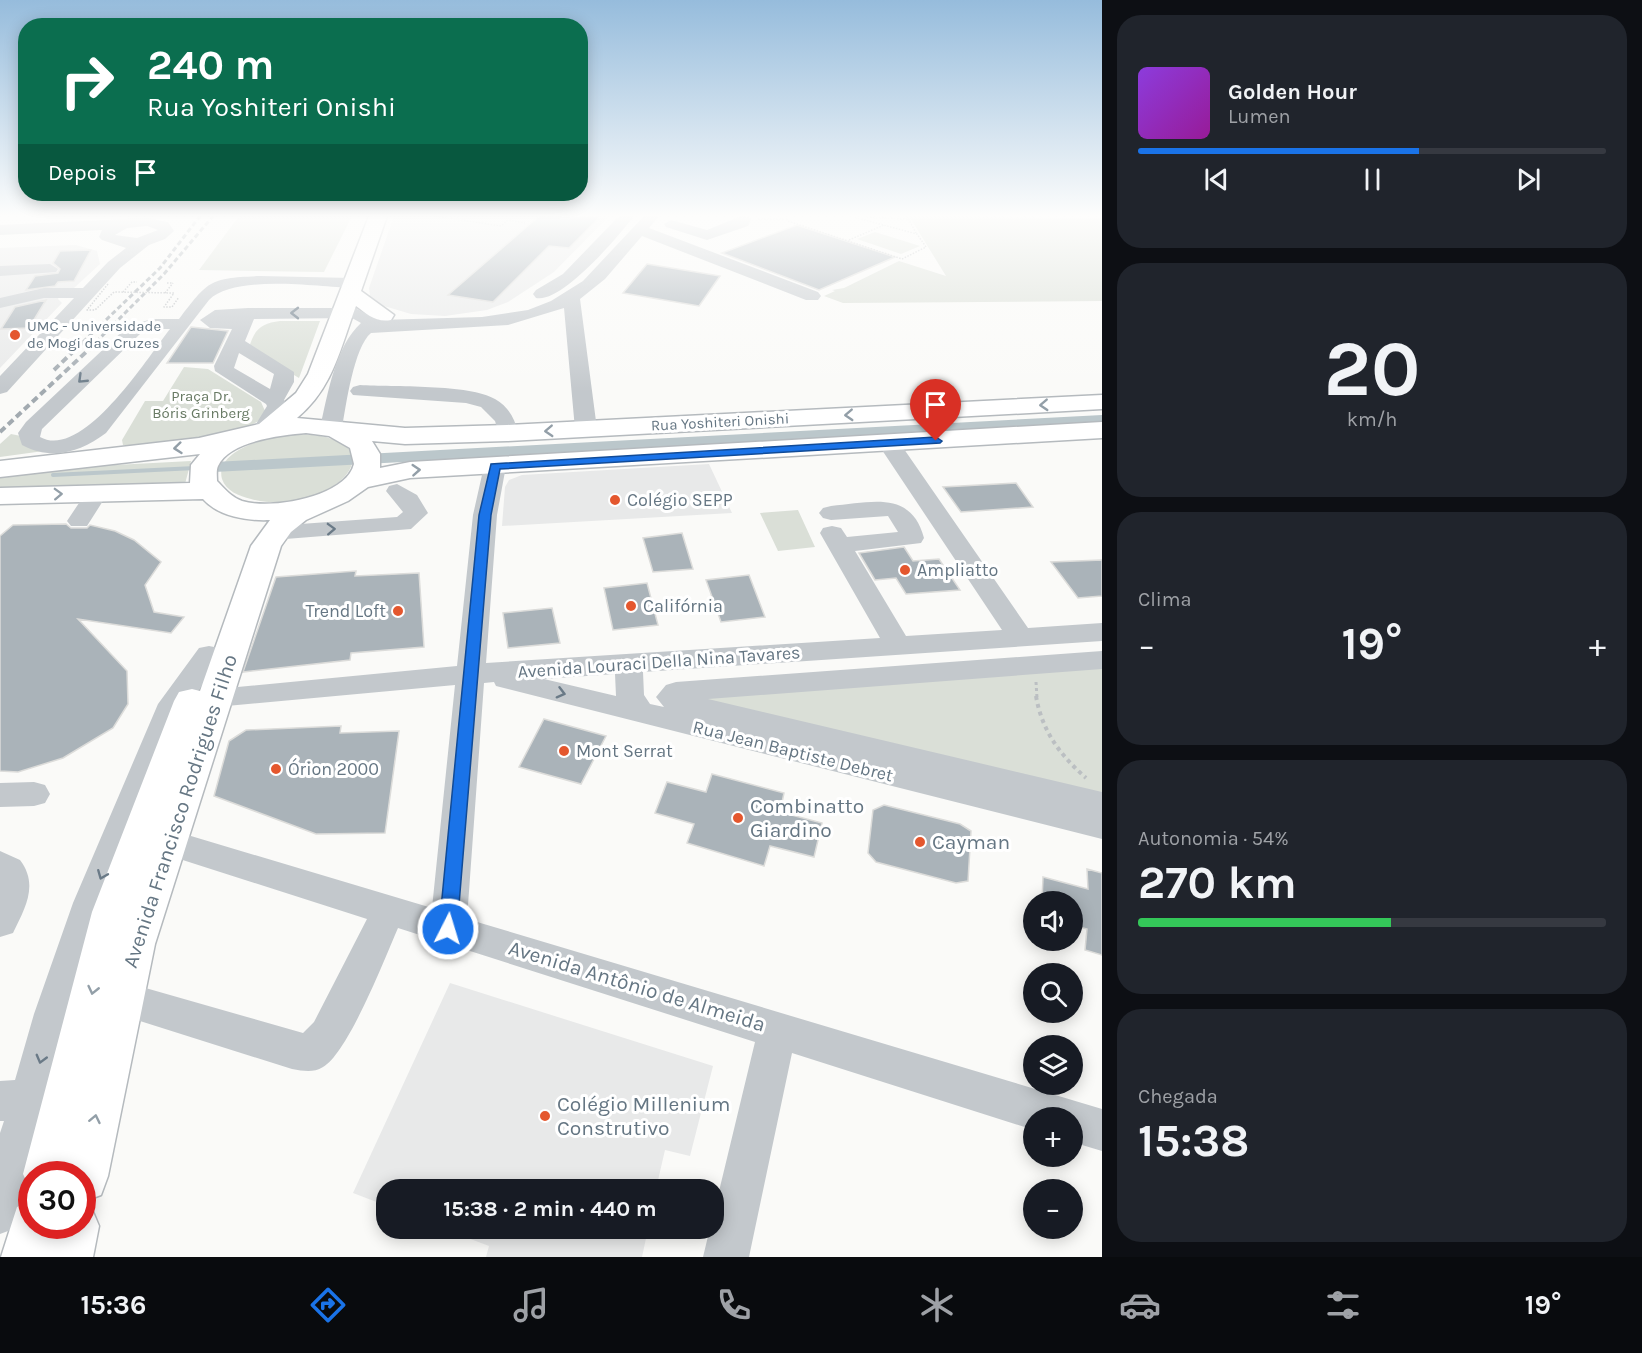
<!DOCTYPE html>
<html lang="pt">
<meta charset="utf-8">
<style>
:root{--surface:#171b24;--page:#20242c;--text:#f1f3f6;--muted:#9ea1a6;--line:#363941;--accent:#1a73e8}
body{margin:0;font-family:Karla,sans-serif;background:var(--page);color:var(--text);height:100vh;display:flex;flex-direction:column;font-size:22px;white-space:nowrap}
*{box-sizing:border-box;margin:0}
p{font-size:20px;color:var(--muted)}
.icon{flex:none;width:33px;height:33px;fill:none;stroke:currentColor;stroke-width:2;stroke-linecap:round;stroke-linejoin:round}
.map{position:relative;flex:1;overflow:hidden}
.side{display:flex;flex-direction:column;gap:15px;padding:15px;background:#0d0f14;width:540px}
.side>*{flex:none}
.top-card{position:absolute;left:18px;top:18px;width:570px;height:183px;border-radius:24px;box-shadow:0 3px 15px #0003;background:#0b6e4f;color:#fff;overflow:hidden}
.fabs{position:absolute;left:1023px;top:891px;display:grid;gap:12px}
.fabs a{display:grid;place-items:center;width:60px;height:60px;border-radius:50%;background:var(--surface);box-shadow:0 3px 15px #0003;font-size:30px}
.speed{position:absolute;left:18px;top:1161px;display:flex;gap:12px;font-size:30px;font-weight:700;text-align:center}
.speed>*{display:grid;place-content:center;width:78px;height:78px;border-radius:50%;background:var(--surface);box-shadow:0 3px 15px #0003;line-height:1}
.speed .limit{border:9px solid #d22;background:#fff;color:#111}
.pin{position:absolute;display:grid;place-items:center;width:51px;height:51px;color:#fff;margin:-62px -26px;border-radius:50% 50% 50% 0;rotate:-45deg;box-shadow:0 0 6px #0007}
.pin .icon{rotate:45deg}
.me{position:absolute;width:66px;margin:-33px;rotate:5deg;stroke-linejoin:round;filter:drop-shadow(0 0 4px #0008)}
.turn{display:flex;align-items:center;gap:21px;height:126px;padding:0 30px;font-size:27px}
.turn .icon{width:78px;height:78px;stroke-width:2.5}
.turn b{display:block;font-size:42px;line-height:51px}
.then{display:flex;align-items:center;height:57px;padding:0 30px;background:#0003;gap:12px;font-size:22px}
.big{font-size:45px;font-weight:700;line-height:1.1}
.side .card{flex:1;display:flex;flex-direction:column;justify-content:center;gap:9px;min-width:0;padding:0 21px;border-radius:24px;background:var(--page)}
.side .dial{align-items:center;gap:0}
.dial b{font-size:78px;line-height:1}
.song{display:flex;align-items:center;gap:18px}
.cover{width:72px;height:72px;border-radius:9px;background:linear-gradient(135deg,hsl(270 70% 55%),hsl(300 70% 35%))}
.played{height:6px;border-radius:3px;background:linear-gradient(90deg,var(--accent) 60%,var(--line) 60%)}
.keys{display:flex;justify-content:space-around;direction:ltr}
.heat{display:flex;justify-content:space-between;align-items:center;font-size:33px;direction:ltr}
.charge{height:9px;border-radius:4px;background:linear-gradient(90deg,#34c759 54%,var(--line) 0)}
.trip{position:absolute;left:376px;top:1179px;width:348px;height:60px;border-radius:24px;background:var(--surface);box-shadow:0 3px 15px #0003;font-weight:700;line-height:60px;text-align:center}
.menu{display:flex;height:96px;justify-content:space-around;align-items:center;background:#090b0e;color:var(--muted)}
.menu .icon{width:42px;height:42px}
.menu .active{color:var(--accent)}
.menu b{font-size:27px;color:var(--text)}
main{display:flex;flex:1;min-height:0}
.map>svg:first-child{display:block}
.built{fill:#e8e9e9}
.green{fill:#dadfd7}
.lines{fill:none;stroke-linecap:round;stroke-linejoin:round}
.stream{stroke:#bbc7cb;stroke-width:4}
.canal{fill:#bbc7cb;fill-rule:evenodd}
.building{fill:#aab3b9;stroke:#dcdcda;stroke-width:1.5}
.major-casing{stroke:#b5babe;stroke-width:3}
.path-far2{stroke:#bbbfc2;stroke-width:1.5;stroke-dasharray:1.5 1.5;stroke-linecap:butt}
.path-far1{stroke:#bbbfc2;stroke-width:3;stroke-dasharray:3 3;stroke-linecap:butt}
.path{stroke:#bbbfc2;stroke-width:4;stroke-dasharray:4 4;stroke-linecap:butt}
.minor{fill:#c3c8cc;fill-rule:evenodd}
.major{fill:#fff;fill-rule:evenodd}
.rail-far1{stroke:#a2aab0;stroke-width:3;stroke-dasharray:5 3;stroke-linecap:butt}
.rail{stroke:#a2aab0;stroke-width:4;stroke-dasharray:7 4;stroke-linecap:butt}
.path-bridge{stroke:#bbbfc2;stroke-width:1.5;stroke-dasharray:1.5 1.5;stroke-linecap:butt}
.oneway{stroke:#6a7a87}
.oneway2{stroke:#939fa8}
.route{fill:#1a73e8;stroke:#114b97;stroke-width:1.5}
.poi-dot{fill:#e4572e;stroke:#fff;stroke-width:2}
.labels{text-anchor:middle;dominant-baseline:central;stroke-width:6;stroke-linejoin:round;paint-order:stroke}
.far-poi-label{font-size:15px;fill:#657683;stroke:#fff;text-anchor:start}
.far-park-label{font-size:15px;fill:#687a64;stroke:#fff}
.far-street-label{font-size:15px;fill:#657683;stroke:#fff}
.poi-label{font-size:18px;fill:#657683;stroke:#fff;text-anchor:start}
.street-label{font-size:18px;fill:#657683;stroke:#fff}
.near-poi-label{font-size:21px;fill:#657683;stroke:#fff;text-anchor:start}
.near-street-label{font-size:21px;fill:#657683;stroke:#fff}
</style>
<main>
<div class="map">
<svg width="1102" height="1257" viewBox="0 0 1102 1257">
<rect width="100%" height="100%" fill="#fafaf8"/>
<path class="built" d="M394,216H609L554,272L508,302L487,310L445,316L411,314L384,306L370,296L369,288Z
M76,245L97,251L100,264L74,288L61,291L58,299L62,303L0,368V248Z
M709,464L732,513L502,526L505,487L509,480L522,475Z
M450,983L713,1066L690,1156L665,1150L656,1189L387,1190V1206L353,1193Z
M444,1229H648L642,1257H486L489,1246Z"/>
<path class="green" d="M239,216H352L324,272L199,270Z
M909,216L1102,218V301L843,303L824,296L835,291L832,290L844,288L899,261L946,276Z
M875,232L920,246L901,254L857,239Z
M280,321H320L299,378L249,348C254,329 262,323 280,321Z
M184,367L208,369L261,402L265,411L262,419C222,443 168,444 123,445L122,440L145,401H163Z
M11,434L21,436V442L51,450L0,457V444Z
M288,434C413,432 332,521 251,499C239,496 226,491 222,479C214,450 269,437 288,434Z
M191,461L185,484L0,489V478L77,467Z
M798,510L815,547L778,551L760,513Z
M1102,655V807L663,702Z"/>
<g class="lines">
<path class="stream" d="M53,475L195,468"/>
<path class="canal" d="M1102,415V425L214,472L206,467L214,462Z"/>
</g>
<path class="building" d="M539,216H601L569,248L549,246L493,302L448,295Z
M797,225L895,257L819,290L722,253Z
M91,250L74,281L58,282L55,286L26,290L35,276L58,273L60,269L53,263L60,251Z
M647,264L720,276L699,306L623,293Z
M46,300L29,328L1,329L15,307Z
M191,327L228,331L213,363H167Z
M1016,483L1033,507L961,512L943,487Z
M66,524L71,528H87L90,525L115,531L134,540L161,562L145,585L154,612L184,617L171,633L78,619L127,671L128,704L113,728L63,758L18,772L0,771V536L13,525Z
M682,533L693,569L653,572L643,538Z
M904,547L913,561L939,559L960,590L906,594L896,578L875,580L859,553Z
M1102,560V596L1078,598L1051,562Z
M356,571L355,576L419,573L424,647L351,653L350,660L243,672L276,577Z
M749,575L765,617L721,622L706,580Z
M647,583L658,625L613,630L604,588Z
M552,608L560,643L508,648L503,613Z
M544,719L606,736L581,784L519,767Z
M341,726L340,733L399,731L385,833L316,834L214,796L229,741L246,730Z
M712,774L784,793L780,812L822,823L814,857L770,846L764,866L687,843L694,824L655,813L667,782L706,792Z
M884,805L960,824L971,831L968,881L956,883L876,862L868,853L873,810Z
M1087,869L1102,873V955L1085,950L1087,929L1072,925V902H1042L1043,877L1088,889Z"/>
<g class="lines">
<defs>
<path id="major" d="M369,216H387L361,291L394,315L391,320C376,323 367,314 356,306C340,349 333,388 297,418L405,428L507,425L1102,395V409L507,441L405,444L372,441L380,454V468L410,462L1102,422V438L410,478L368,487L348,501L306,520L291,532L281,546L155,944L108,1176L101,1195L82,1202V1174H32V1193L23,1174L92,912L174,701L179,692L192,689L200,691L251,546L270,520C248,521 219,517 203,499L0,504V488L190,483L191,465L200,454L0,477V461L199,438L259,424L296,393L308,374ZM306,433L329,436L350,448L354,464C346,497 271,510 242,501C231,497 225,489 217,481C217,477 216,470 218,466C229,441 282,435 306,433Z
M32,1200V1226H82V1203L91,1207L99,1226L93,1257H1L17,1207Z"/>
</defs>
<use href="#major" class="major-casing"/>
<path class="path-far2" d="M436,216L455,219L459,216
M785,216L788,221L902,259L926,247L917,234L850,216
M907,216L916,233
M864,217L908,219
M455,219L501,226L508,220L525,223
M758,219H784
M849,240L884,225
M167,283H173
M123,292L132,282H137
M165,293L173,283"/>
<path class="path-far1" d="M1036,682L1037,698"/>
<path class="path" d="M1036,696C1042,731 1060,755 1086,778"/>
<path class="minor" d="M619,216H634C619,236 561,304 536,298L533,294L536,290L563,274Z
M644,216H659L649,228L818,292L821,296L818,300H806L642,236L605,279L580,299L597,429L593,433H579L575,429L564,308L508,325L371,333C354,347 346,405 342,428L338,432H324L320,428C328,393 335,347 361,323L352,318L254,319L245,341L294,372V382L284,400L287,406L271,433H257L253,429L267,406L266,404L215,371L214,366L232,329L210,328L200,320L215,310L248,308H355L379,320L482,317L528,310L551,301L583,281ZM239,353L274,374L270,389L234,368Z
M741,216L749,217L751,220L748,226L707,240L666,227L664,224L671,220L707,230Z
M147,218L168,222L174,231L165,239L149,245L120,268L7,392L0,394V376L74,298H44L0,308V298L44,288H83L108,262L126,248L102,240L99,237L102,230L0,235V225ZM147,226L158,230L137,238L115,235L127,228Z
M50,264L58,269L56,272L0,276V266Z
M260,276L352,278L360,283L352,288C317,287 234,274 209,300L106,433C81,452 52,461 22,445L18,433L26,422L128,326L152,319H179C209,280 209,278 260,276ZM154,329H170C147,358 83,461 40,437L42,429L140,334Z
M360,385C392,387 470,384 495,399C509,407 515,419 518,433L514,437H500L495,421L481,407L466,403L353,395L350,391L353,387Z
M889,438L897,439L1028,628L1102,623V641L643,672L644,695L650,704L664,707L656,697L666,685L676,682L1102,651V669L708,699L1102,792V839L496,686L494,682L484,683L467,919L1102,1109V1151L1072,1142V1118H1034V1130L792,1053L749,1257H703L710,1228H714V1212L755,1042L398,928C385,958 348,1053 323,1067C313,1073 304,1071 292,1069L121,1015L108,1010L102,998L108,986L121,981L303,1033L314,1022L367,919L139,846L135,837L109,903L72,1014L22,1212L16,1228L0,1234V1133L4,1121H0V1081L15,1080L34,1014L73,903L158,704L199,648L209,646L219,648L223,655L187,707L136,834L139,828L151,824L432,908L455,685L216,707L206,704L201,697L206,690L457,666L473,515L484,466L487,461H503L506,466L497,515L486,663L880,638L820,533L823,528L832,526L841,528L847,537L898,532L888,516L831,520L823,518L819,513L823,508L831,506C870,503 911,489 924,538L921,543L855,551L906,636L1002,630L878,444L881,439ZM615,674L616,696L544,679Z
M397,484L417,495L428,513L411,529L273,540L264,538L261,533L264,528L273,526L397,517L403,512L386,491L389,486Z
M97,486L105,488L108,493L87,526H71L67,521L89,488Z
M34,782L45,785L50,794L45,803L34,806L0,807V783Z
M0,851L20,860C39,885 25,908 13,933L0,937Z"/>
<use href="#major" class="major"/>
<path class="rail-far1" d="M83,342L160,268L200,216
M96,342L164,274L213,216"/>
<path class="rail" d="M54,370L84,341
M0,432L98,341"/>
<path class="path-bridge" d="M108,284L87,310H95L114,292L174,293L164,307H172L179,297"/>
</g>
<defs><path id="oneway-chevron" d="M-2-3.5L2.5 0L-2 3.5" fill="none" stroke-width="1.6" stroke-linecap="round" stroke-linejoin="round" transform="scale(1.5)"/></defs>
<g class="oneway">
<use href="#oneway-chevron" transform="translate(295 313) rotate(180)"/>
<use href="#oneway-chevron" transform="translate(82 379) rotate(136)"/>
<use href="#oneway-chevron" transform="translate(331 529) rotate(-2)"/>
<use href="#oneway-chevron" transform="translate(561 693) rotate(15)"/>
<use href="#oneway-chevron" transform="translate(102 875) rotate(112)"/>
<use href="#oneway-chevron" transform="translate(41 1059) rotate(105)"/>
</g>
<g class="oneway2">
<use href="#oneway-chevron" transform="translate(1044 405) rotate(177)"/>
<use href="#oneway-chevron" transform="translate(849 415) rotate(177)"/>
<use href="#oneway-chevron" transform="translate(549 431) rotate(177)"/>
<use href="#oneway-chevron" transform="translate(178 448) rotate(174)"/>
<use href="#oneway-chevron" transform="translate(416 470) rotate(-4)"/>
<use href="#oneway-chevron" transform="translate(58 494) rotate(-2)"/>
<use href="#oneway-chevron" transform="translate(93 990) rotate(103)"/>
<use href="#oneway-chevron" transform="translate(95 1119) rotate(-78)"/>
</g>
<linearGradient id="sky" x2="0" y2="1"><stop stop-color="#96bcdc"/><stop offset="0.55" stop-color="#fdfdfc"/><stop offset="1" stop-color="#fdfdfc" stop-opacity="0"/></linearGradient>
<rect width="1102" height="392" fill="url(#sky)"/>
<path class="route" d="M936,437L942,441L940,443L500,469L491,515L457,929L455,934L448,937L442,934L439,929L479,515L491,464Z"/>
<g class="poi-dot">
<circle cx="15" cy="335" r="6"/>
<circle cx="615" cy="500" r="6"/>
<circle cx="905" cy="570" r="6"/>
<circle cx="631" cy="606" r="6"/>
<circle cx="398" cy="611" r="6"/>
<circle cx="564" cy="751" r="6"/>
<circle cx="276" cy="769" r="6"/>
<circle cx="738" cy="818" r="6"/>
<circle cx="920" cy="842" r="6"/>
<circle cx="545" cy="1116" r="6"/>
</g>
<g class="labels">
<g class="far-poi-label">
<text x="27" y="326">UMC - Universidade<tspan x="27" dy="17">de Mogi das Cruzes</tspan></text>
</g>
<g class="far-park-label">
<text x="201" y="396">Praça Dr.<tspan x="201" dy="17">Bóris Grinberg</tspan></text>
</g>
<g class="far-street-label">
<text transform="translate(720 422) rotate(-3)">Rua Yoshiteri Onishi</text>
</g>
<g class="poi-label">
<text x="627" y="500">Colégio SEPP</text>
<text x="917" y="570">Ampliatto</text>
<text x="643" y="606">Califórnia</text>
<text x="386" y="611" text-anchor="end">Trend Loft</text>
<text x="576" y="751">Mont Serrat</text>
<text x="288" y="769">Órion 2000</text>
</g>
<g class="street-label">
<text transform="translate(659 662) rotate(-4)">Avenida Louraci Della Nina Tavares</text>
<text transform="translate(793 751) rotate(14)">Rua Jean Baptiste Debret</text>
</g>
<g class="near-poi-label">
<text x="750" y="806">Combinatto<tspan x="750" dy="24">Giardino</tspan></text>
<text x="932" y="842">Cayman</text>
<text x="557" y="1104">Colégio Millenium<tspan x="557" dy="24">Construtivo</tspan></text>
</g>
<g class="near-street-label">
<text transform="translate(180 811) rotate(-72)">Avenida Francisco Rodrigues Filho</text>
<text transform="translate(637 986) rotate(17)">Avenida Antônio de Almeida</text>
</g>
</g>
</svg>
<div class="fabs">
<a><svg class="icon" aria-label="sound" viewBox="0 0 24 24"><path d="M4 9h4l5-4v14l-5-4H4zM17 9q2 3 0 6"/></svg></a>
<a><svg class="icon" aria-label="search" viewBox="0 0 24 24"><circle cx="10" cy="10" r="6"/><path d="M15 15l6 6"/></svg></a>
<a><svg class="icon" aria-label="layers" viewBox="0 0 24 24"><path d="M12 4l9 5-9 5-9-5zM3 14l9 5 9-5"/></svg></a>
<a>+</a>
<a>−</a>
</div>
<div class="speed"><div class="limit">30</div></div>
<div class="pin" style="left:936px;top:441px;background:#d93025"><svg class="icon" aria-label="arrive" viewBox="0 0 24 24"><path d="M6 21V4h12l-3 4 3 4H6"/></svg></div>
<svg class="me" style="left:448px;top:929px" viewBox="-20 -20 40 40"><circle r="17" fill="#1a73e8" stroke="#fff" stroke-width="3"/><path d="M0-11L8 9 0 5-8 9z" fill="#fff"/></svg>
<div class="trip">15:38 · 2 min · 440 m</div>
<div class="top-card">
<div class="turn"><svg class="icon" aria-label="right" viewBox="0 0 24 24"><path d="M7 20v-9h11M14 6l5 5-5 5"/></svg><div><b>240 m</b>Rua Yoshiteri Onishi</div></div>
<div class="then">Depois<svg class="icon" aria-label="arrive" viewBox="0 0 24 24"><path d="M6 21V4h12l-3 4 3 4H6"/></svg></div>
</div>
</div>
<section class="side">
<div class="card">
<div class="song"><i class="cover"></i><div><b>Golden Hour</b><p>Lumen</p></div></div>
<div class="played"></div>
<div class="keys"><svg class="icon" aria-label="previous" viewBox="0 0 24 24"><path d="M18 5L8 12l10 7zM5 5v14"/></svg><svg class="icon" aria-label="pause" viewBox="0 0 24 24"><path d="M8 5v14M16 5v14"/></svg><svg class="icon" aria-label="next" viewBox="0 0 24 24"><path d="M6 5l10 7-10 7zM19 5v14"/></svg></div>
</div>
<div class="card dial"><b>20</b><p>km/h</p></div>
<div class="card"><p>Clima</p>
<div class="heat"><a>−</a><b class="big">19°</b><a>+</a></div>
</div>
<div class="card"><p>Autonomia · 54%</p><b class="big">270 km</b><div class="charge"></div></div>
<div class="card"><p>Chegada</p><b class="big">15:38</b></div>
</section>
</main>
<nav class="menu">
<b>15:36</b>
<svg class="icon active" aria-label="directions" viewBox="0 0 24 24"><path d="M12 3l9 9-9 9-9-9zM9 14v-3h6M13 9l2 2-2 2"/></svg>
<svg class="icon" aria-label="music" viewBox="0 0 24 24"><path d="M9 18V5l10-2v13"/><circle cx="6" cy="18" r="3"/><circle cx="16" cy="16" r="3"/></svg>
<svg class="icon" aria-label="phone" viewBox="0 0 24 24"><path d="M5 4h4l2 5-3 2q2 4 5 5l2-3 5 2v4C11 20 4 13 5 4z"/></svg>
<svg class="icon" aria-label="climate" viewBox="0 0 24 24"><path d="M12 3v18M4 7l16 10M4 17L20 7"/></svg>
<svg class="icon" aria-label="car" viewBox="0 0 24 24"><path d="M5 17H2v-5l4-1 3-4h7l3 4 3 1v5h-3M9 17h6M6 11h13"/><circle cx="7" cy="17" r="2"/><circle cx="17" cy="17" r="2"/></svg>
<svg class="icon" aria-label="filters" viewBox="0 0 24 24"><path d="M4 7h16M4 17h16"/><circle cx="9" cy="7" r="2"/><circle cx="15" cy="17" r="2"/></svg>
<b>19°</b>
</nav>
